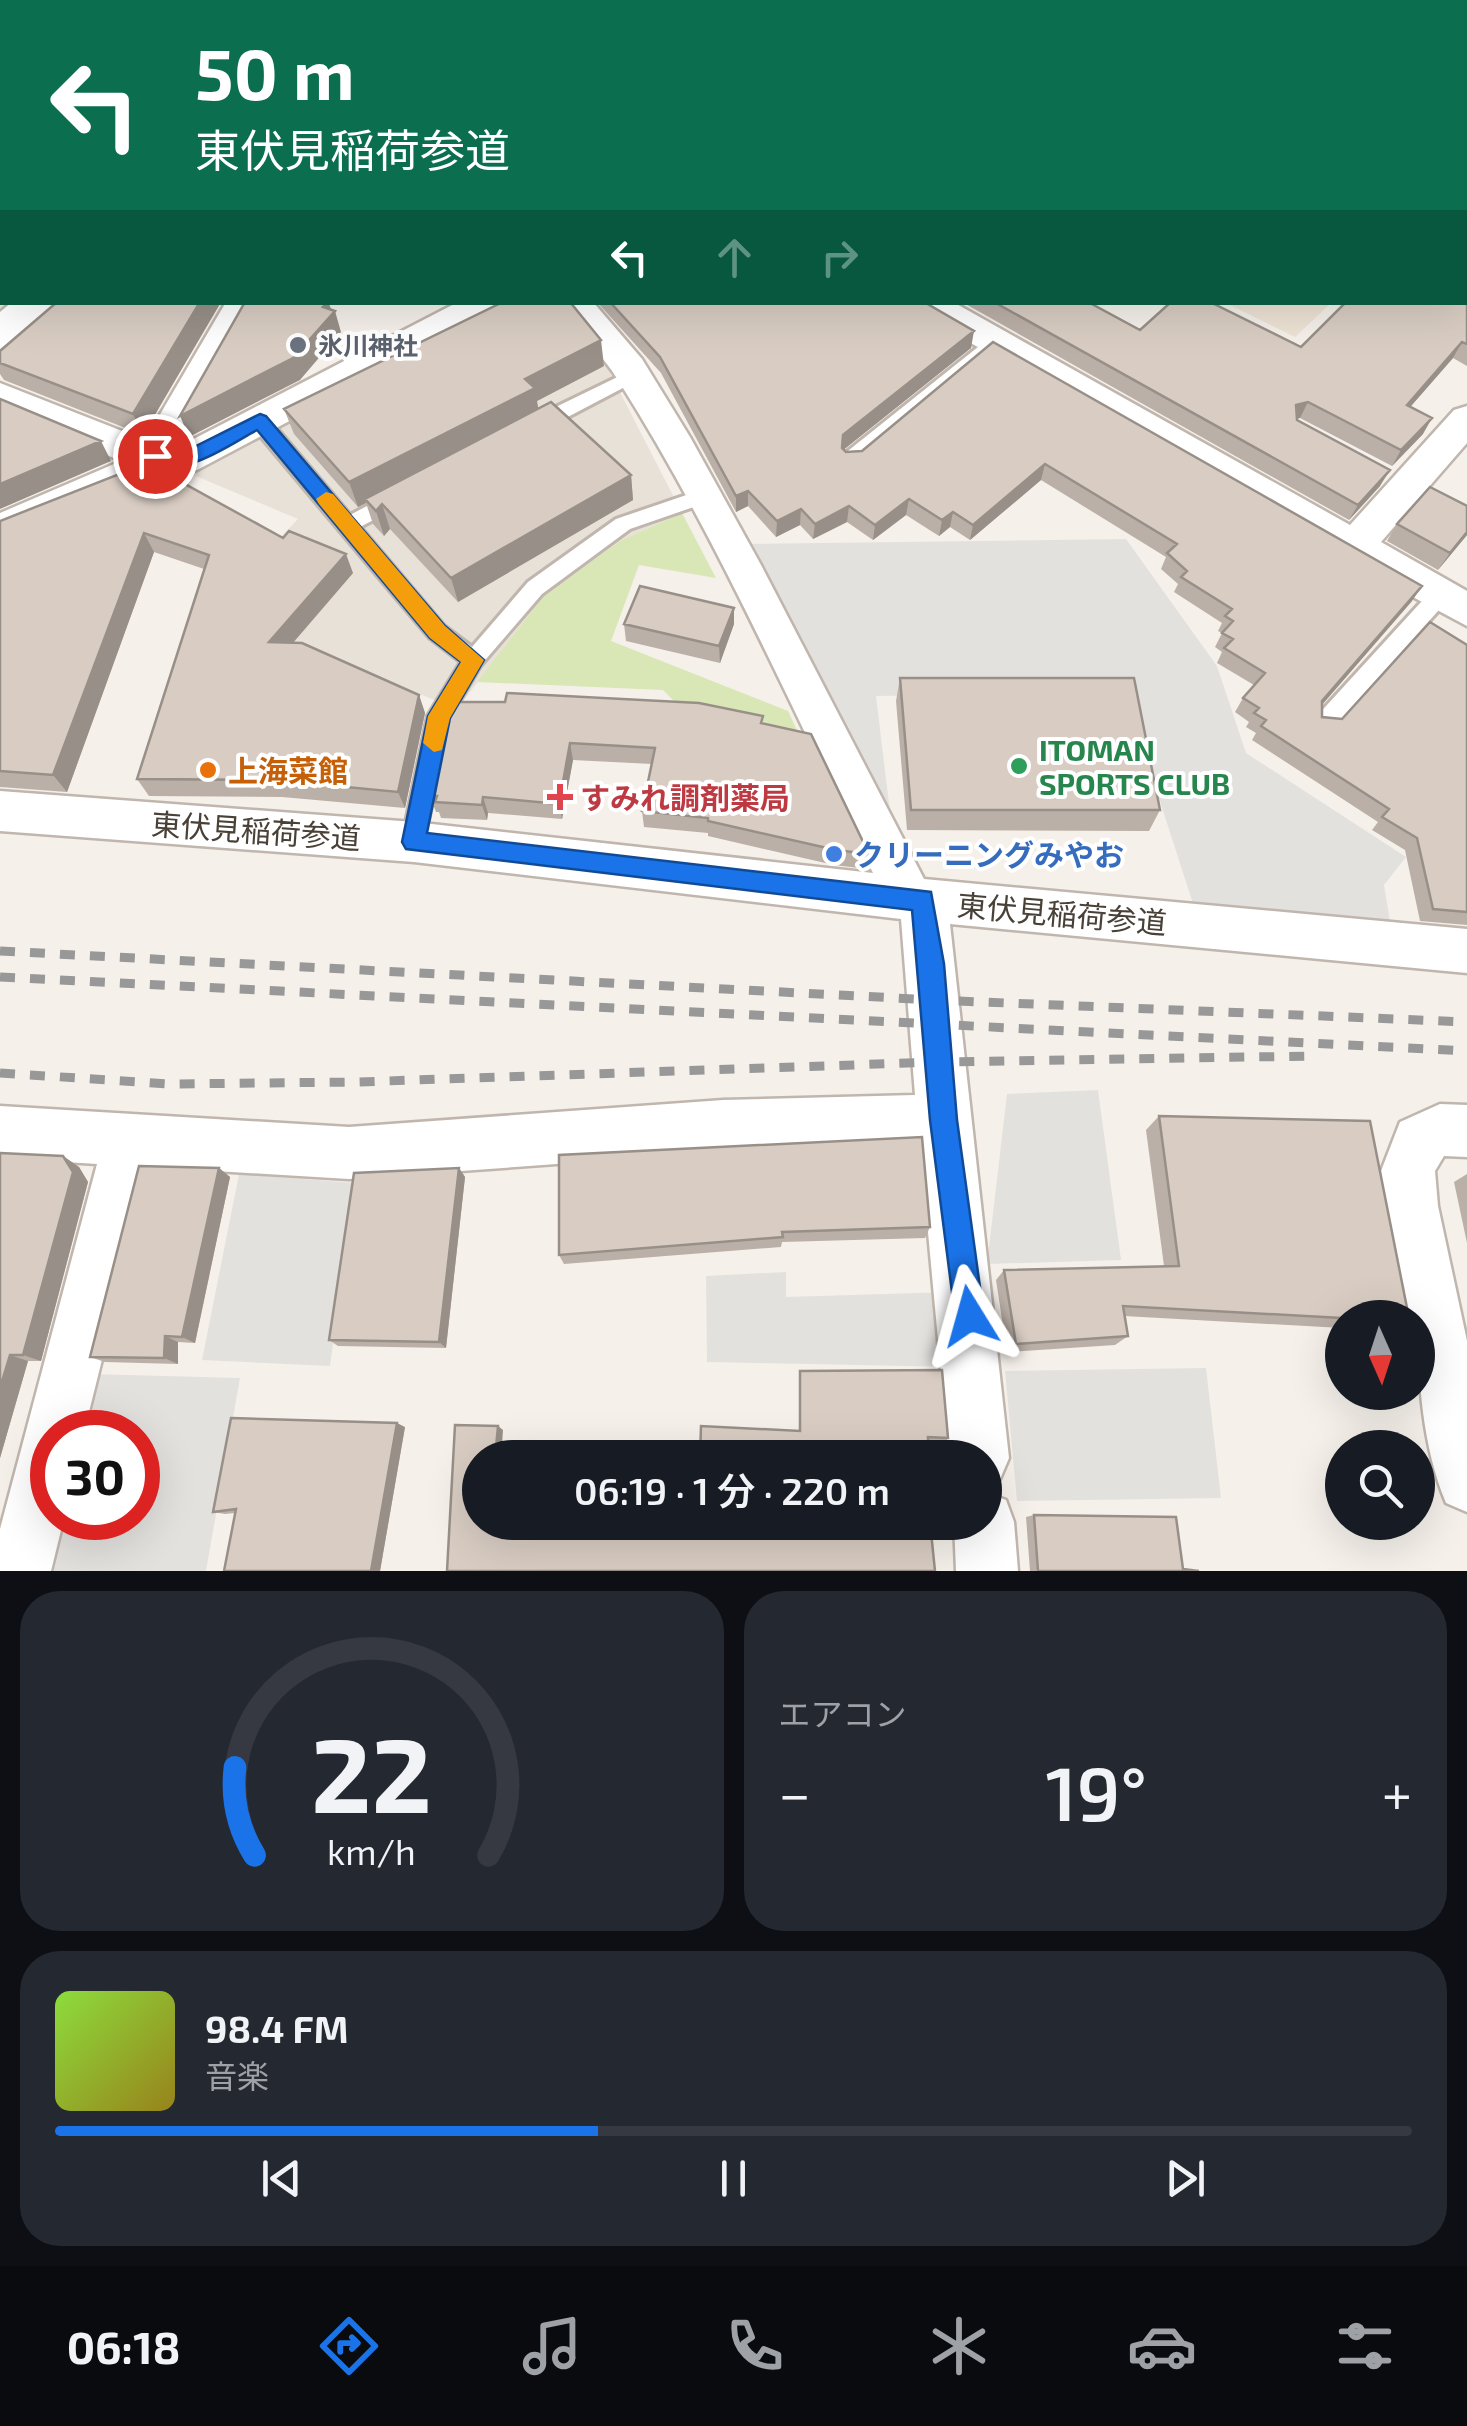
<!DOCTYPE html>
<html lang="ja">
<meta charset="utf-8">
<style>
:root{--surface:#171b24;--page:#242831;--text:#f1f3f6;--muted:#9ea1a6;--line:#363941;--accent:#1a73e8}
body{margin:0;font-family:"Exo 2","Noto Sans JP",sans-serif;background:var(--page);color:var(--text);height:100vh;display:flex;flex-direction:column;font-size:38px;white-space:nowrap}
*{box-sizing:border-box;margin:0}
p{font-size:32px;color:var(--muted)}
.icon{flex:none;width:55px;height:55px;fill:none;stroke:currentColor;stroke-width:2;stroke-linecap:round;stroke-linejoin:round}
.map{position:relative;height:1571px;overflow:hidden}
.side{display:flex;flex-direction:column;gap:20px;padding:20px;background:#0d0f14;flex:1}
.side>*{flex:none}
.top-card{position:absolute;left:0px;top:0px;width:1468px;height:305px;box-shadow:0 10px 40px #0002;background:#0b6e4f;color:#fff;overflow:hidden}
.needle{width:65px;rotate:177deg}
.controls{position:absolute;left:1325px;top:1300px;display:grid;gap:20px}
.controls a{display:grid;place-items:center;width:110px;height:110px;border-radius:50%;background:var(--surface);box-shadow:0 10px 40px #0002;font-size:50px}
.speed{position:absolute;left:30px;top:1410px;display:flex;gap:20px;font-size:50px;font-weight:700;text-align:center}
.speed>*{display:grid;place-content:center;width:130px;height:130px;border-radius:50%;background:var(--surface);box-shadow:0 10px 40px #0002;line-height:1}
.speed .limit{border:15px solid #d22;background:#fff;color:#111}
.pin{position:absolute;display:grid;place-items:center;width:85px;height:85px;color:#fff;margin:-42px;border:5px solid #fff;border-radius:50%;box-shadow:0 2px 10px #0007}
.me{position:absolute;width:110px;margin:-55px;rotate:352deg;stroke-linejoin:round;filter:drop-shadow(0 0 8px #0008)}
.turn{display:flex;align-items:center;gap:35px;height:210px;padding:0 30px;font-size:45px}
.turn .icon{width:130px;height:130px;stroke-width:2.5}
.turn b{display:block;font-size:70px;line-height:85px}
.lanes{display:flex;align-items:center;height:95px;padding:0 30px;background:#0003;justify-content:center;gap:50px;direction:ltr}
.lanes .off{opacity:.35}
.big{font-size:75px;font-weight:600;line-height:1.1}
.side .tile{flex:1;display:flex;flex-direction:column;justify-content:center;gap:15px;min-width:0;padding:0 35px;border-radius:40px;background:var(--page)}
.side .dial{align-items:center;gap:0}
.dial svg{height:260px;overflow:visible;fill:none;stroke:var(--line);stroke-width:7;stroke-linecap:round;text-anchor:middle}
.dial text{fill:var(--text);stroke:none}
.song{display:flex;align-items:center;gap:30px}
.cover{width:120px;height:120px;border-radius:15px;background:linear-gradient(135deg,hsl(90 70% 55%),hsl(50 70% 35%))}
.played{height:10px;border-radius:5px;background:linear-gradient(90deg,var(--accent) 40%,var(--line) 40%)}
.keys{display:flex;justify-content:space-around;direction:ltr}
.heat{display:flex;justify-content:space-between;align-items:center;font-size:55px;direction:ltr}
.side .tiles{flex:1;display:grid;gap:20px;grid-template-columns:1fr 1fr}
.tile:last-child{grid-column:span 2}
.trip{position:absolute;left:462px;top:1440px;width:540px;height:100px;border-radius:50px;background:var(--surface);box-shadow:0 10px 40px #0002;font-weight:600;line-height:100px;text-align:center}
.tab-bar{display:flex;height:160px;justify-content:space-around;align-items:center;background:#090b0e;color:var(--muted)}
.tab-bar .icon{width:70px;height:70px}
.tab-bar .selected{color:var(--accent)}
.tab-bar b{font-size:45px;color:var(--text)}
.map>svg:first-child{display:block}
.residential{fill:#e8e1d8}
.education{fill:#ede3d5}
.green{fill:#d8e7b5}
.parking{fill:#e3e1de}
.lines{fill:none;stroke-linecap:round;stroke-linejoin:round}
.service-casing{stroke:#c0b6ad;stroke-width:6}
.minor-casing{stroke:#c0b6ad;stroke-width:5}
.tertiary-casing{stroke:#c0b6ad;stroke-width:5}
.service{fill:#fff;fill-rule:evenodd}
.minor{fill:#fff;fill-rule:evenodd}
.tertiary{fill:#fff;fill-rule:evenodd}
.rail{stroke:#989898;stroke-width:9;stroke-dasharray:15 15;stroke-linecap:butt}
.wall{fill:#bbb0a8}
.shaded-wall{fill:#989088}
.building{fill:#d9cdc3;stroke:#989088;stroke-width:2.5}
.route{fill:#1a73e8;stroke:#114b97;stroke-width:2.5}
.slow{fill:#f59e0b}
.worship-dot{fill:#6b7280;stroke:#fff;stroke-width:4}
.leisure-dot{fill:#2e9e5b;stroke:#fff;stroke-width:4}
.food-dot{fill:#e8710a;stroke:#fff;stroke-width:4}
.health-dot{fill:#e0444e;stroke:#fff;stroke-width:4}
.shop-dot{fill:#3f7fe0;stroke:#fff;stroke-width:4}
.labels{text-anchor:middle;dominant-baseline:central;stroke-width:8;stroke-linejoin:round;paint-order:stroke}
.far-worship-label{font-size:25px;font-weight:bold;fill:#5b616d;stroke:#fff;text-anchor:start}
.leisure-label{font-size:30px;font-weight:bold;fill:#27864d;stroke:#fff;text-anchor:start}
.food-label{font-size:30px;font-weight:bold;fill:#c56008;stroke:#fff;text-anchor:start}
.health-label{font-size:30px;font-weight:bold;fill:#be3a42;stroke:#fff;text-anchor:start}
.street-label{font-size:30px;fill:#494038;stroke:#fff}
.shop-label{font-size:30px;font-weight:bold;fill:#366cbe;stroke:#fff;text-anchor:start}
</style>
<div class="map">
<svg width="1467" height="1571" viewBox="0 0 1467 1571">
<rect width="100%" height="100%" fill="#f5f0ea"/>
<path class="residential" d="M516,305L575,324L604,361L682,513L620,541L543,597L457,709L210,610L298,519L179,469Z"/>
<path class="education" d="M0,0H1467V181L1465,2H2V302L39,303L0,335Z
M1226,303H1331L1295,337Z"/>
<path class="green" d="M719,0H1123L724,2Z
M682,513L716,578L639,565L611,641L788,711L802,741L766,723L674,701L663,690L477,682L543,597L620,541Z"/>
<path class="parking" d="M1126,539L1217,666L1246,753L1406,857L1384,885L1392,933L1196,913L1125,693L876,696L894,845L743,544Z
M1098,1090L1121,1260L987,1264L1007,1094Z
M239,1174L355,1183L330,1366L202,1360Z
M786,1272V1297L951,1292L954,1367L707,1362L706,1276Z
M1206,1368L1221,1498L1017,1501L1005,1371Z
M90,1374L240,1378L206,1571H39L53,1518H138V1432H75Z"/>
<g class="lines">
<defs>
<path id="service" d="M993,335L999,337V345L858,464H844V454Z
M634,369L643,375L640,379L543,430H529L527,425L529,420Z
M259,415L266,416L350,515L386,496H400L403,501L400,506L360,527L444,626L472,647L528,582L616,519L704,489L714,496L711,501L630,529L542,594L480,666L450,717L422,849L414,852L406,849L402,842L428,716L461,662L430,638L252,426L250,421Z
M1440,587L1450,595L1447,601L1332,729H1316L1313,723L1316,717L1433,589Z"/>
<path id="minor" d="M226,302H261L180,446L458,302H504L499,310L197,470L184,474L162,470L142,485L0,544V513L121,461L0,410V383L145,440Z
M557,302H593L642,359L690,437L761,565L924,879L1467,929V973L950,924L1009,1458L1000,1479L985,1485V1458H949L920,1146L723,1152L349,1179L150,1167L84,1432H52V1518H64L51,1571H0V1529L97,1164L0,1158V1106L349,1127L723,1100L915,1095L901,919L414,862L0,831V791L414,822L873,873C791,708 717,536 618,380C601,352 575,330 557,302Z
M909,302H953L1350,525L1454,410L1467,406V443L1381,542L1467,591V626L1340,558L914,310Z
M1440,1104L1467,1105V1157L1444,1156L1435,1171L1438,1206L1467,1341V1512L1446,1503C1422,1445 1418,1379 1418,1318H1405L1384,1206L1381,1171L1400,1122Z
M985,1492L1006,1500L1014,1522L1018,1571H956L954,1522H985Z"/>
<path id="tertiary" d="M12,302H60L15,345L0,349V312Z"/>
</defs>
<use href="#service" class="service-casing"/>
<use href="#minor" class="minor-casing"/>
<use href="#tertiary" class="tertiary-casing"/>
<use href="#service" class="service"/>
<use href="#minor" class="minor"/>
<use href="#tertiary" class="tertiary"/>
<path class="rail" d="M0,951L934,1000L1467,1022
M0,977L1467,1051
M0,1073L170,1084L357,1082L938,1062L1314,1056"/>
</g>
<path class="wall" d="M481,0H624L629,2H484Z
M2,7V95L0,94V9Z
M1467,215V366L1453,358L1411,406L1423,434L1392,466L1300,418H1297V420L1380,486L1349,520L962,302H1087L1140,330L1301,347L1465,302Z
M57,302H221L143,435L4,380L0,374V351Z
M597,302H924L971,348L843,450L846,452L862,451L993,342L1412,601L1322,705V717L1342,719L1467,645V925L1420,921L1405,850L1372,830L1378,822L1252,740L1256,733L1246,727L1249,722L1235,712L1243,698L1254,685L1217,663L1222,652L1215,647L1222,633L1218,631L1222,623L1174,592L1178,584L1161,569L1166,557L1041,480L970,540L950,527L939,536L906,515L873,540L847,522L813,539L800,525L776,537L748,506L736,512L661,373Z
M604,366L537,401L538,409L631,475L633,500L458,602L390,529L384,536L373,524L366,503L358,507L294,434L284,409Z
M1467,506V535L1438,570L1387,541L1397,524Z
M0,520L283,538L353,573L293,643L419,695L425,713L405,808L282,797L149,796L137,779L204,569L154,552L67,792L0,787Z
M624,624H734L720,663L626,641Z
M900,678L1160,810L1149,831L907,830L896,701Z
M448,702L763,724L869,854L867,869L834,865L708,836V833L644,827L642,811L652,764L573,760L562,819L488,813L487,820L441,818L439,812H436L430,796Z
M1159,1116L1342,1318V1328L1124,1316L1128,1336L1115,1345L1007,1352L996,1280L1004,1270L1164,1266L1146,1130Z
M0,1153L63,1156L79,1167L88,1182L41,1361H28L0,1458Z
M559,1155L930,1227L925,1238L782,1242L781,1247L564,1264L559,1255Z
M219,1168L230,1177L195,1343L178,1342V1364L105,1362L90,1357Z
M459,1168L465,1177L446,1348L338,1346L329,1340Z
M1467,1174V1243L1454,1182Z
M800,1371L948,1438L944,1441H928L799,1431V1376Z
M405,1427L380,1571H224L235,1513L225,1514L213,1512Z
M1034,1515L1183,1569L1199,1571H1030L1026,1517Z"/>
<path class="shaded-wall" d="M257,0H298L295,2H253Z
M2,206V268L0,270V208Z
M200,302H221L143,435L133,414Z
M328,302L333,313L335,311L341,332L300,380L189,437L180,416Z
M974,331L971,348L842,451L843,435Z
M601,340L604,366L537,401L539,414L365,499L366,503L358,507L349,482L525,379Z
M1462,342L1453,358L1398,421L1407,405Z
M1308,402L1300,418L1288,421L1296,405Z
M1432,418L1423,434L1392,466L1401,450Z
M101,441L111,461L0,509V484Z
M1045,464L1041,480L970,540L973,525Z
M1390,470L1380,486L1349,520L1358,505Z
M631,475L633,500L458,602L451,578Z
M748,491V506L736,512V496Z
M909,499L906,515L873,540L875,525Z
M382,504L390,529L384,536L376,511Z
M849,506L847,522L813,539L815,524Z
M801,509L800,525L776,537L777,521Z
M953,512L950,527L939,536L942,520Z
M1467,532V535L1438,570L1450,553Z
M144,533L154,552L67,792L53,775Z
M346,554L353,573L278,660L269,642Z
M1422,586L1412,601L1313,715L1322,701Z
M734,608V624L720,663L719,646Z
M419,695L425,713L405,808L398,792Z
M570,743L573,760L562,819L559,804Z
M483,797L488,813L487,820L482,805Z
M63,1156L79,1167L88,1182L41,1361L23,1355Z
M219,1168L230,1177L195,1343L182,1337Z
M459,1168L465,1177L446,1348L439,1342Z
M165,1336L178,1342V1364L164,1358Z
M10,1355L28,1361L0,1458V1388Z
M397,1423L405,1427L380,1571H371Z
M498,1426L503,1430L501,1458H495Z"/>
<path class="building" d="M13,0H257L253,2H10Z
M495,0H624L629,2H498Z
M2,7V73L0,72V9Z
M0,189L2,190V206L0,208Z
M1467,215V344L1462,342L1407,405L1432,418L1401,450L1308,402L1296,405L1297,420L1390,470L1358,505L994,302H1088L1140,330L1171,302H1210L1301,347L1346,302H1465V217Z
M57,302H200L133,414L0,363V351Z
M245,302H328L323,307L335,311L293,358L180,416Z
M503,302H570L601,340L525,379L535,388L349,482L284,409Z
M610,302H924L974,331L843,435L842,448L846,452L862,451L993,342L1422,586L1322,701V717L1342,719L1430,622L1467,645V912L1433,909L1417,838L1382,817L1389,809L1261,726L1266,720L1254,713L1259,708L1243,698L1265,673L1224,648L1233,639L1222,633L1233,621L1225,616L1232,609L1181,577L1187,571L1167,553L1177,544L1045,464L973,525L953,512L942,520L909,499L875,525L849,506L815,524L801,509L777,521L748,491L736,496L660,357Z
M0,399L101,441L0,484Z
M551,402L631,475L451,578L382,504L376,511L365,499Z
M132,469L183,483L283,538L289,531L346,554L269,642L302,643L419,695L398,792L273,780L137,779L209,555L144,533L53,775L0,771V521Z
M1430,487L1467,506V532L1450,553L1397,524Z
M640,586L734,608L719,646L624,624Z
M900,678H1134L1160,810H911Z
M507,693L699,703L763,716L761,723L811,734L869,854L836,850L708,821V818L642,811L655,748L570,743L559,804L483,797L482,805L435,802L437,796H430L448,702H505Z
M1159,1116L1370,1121L1409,1318H1342L1123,1306L1128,1336L1016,1344L1004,1270L1179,1266Z
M922,1137L930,1227L782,1232L783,1237L559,1255V1155Z
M0,1153L63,1156L73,1172L23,1355H10L0,1388Z
M139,1166L219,1168L182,1337L165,1336L164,1358L90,1357Z
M459,1168L439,1342L329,1340L354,1173Z
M942,1370L948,1438L928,1437V1458H700L701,1426L800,1431V1371Z
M231,1418L397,1423L371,1571H224L236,1509L213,1512Z
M455,1425L498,1426L495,1458H480V1522H930L935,1571H447Z
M1034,1515L1176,1517L1183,1569L1199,1571H1038Z"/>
<path class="route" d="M260,414L266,416L445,626L484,660L450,718L427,833L931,892L944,964L957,1120L984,1316L980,1327L970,1331L959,1327L955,1316L930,1120L912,910L406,849L402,842L428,716L461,662L430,638L257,430C229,445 174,486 146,456L155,449L182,453Z"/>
<path class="slow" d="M326,492L333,494L445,626L484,660L450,718L442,750L434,752L423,743L428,716L461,662L430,638L319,504L316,499Z"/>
<circle class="worship-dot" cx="298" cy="345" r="10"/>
<circle class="leisure-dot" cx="1019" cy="766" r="10"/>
<circle class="food-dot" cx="208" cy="770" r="10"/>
<path class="health-dot" d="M555 782h10v10h10v10h-10v10h-10v-10h-10v-10h10z"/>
<circle class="shop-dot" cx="834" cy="854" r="10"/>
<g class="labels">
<g class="far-worship-label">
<text x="318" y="345">氷川神社</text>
</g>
<g class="leisure-label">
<text x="1039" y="749">ITOMAN<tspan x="1039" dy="34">SPORTS CLUB</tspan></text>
</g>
<g class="food-label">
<text x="228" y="770">上海菜館</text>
</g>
<g class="health-label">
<text x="580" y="797">すみれ調剤薬局</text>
</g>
<g class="street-label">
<text transform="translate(256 830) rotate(4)">東伏見稲荷参道</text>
<text transform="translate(1062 913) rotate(5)">東伏見稲荷参道</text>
</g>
<g class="shop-label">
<text x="854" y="854">クリーニングみやお</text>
</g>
</g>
</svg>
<div class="controls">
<a><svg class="needle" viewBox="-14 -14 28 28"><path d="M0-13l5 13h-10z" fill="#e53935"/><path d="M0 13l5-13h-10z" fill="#9ea1a6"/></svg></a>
<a><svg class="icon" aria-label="search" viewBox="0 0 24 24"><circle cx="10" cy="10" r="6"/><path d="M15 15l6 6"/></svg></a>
</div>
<div class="speed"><div class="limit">30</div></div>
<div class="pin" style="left:155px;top:456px;background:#d93025"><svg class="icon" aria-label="arrive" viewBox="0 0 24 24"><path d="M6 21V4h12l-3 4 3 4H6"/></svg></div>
<svg class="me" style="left:970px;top:1316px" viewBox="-20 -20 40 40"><path d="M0-17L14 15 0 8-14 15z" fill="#1a73e8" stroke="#fff" stroke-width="4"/></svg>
<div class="trip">06:19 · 1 分 · 220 m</div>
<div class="top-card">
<div class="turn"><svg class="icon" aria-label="left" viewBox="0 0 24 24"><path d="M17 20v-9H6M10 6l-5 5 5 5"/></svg><div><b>50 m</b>東伏見稲荷参道</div></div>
<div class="lanes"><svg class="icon" aria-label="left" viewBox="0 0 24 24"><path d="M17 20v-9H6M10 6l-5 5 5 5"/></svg><svg class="icon off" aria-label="ahead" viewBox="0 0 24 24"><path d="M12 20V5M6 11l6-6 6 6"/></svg><svg class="icon off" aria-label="right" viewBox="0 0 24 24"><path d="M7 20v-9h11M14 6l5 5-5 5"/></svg></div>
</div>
</div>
<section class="side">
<div class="tiles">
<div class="tile dial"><svg viewBox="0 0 100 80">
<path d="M14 69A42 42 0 1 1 86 69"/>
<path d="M14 69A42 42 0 0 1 8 42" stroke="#1a73e8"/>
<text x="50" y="56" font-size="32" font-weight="700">22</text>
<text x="50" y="72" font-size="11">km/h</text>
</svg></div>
<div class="tile"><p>エアコン</p>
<div class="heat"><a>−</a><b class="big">19°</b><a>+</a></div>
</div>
<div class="tile">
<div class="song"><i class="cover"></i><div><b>98.4 FM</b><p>音楽</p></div></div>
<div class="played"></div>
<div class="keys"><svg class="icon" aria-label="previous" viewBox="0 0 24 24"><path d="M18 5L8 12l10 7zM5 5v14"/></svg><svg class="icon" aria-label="pause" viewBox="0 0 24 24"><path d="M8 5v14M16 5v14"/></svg><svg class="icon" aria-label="next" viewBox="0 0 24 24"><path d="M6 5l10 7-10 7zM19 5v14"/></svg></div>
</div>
</div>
</section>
<nav class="tab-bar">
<b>06:18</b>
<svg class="icon selected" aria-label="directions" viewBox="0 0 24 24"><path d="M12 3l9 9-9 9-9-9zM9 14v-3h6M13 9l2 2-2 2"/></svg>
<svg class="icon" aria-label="music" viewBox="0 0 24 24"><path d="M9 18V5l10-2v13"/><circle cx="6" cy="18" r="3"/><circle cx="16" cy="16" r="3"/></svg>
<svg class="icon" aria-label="phone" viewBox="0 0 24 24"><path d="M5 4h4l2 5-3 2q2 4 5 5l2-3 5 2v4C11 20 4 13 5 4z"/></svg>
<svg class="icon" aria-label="climate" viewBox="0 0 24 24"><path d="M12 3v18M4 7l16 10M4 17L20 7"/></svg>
<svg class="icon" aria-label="car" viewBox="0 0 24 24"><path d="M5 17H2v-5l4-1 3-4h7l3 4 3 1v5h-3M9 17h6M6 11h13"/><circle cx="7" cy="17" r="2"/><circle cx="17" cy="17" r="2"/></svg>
<svg class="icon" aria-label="filters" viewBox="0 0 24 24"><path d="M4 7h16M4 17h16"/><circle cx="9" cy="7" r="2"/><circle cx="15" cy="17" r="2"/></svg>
</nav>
